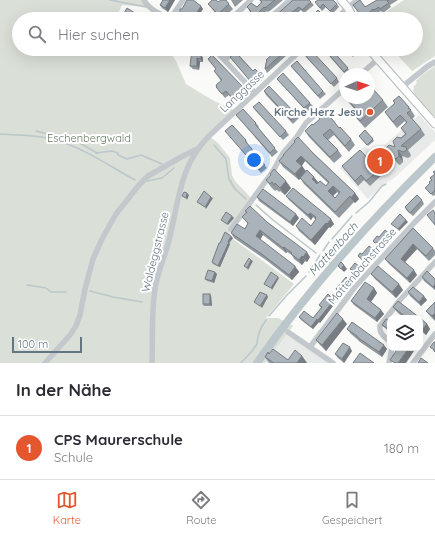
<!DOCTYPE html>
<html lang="de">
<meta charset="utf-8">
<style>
:root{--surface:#fff;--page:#f2f2f3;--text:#2b2b33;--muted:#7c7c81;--line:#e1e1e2;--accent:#e4572e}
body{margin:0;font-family:Quicksand,sans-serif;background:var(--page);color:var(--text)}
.controls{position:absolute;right:12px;bottom:12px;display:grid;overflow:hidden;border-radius:8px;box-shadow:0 4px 16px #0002}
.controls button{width:36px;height:36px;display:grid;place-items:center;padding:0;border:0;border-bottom:1px solid var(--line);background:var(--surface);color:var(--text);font:20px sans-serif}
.compass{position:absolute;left:339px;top:68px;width:36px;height:36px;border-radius:50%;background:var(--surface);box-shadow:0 4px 16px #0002;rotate:87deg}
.scale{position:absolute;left:12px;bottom:10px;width:70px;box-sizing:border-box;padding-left:4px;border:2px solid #657683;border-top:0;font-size:11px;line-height:14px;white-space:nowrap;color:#657683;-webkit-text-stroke:3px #fff;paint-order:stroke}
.you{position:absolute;left:254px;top:160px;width:14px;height:14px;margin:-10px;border:3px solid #fff;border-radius:50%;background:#1a73e8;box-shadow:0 0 0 6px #1a73e833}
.badge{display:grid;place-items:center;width:26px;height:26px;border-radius:50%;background:var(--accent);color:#fff;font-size:13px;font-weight:700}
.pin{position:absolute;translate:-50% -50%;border:2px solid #fff;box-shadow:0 1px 4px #0006}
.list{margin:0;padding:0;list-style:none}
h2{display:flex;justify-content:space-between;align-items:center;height:52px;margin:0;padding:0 16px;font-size:17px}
h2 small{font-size:13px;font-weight:400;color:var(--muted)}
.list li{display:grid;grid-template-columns:26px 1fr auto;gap:12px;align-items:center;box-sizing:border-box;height:64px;padding:0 16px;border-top:1px solid var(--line)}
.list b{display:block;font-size:15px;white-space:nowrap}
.list p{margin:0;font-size:13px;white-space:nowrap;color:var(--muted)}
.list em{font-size:13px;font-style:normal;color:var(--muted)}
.icon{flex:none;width:22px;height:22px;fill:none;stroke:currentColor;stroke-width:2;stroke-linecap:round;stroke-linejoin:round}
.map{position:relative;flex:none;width:435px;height:363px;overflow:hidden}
.search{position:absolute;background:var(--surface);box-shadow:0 4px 16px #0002;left:12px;right:12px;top:12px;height:44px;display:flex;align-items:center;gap:10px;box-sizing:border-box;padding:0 14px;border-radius:22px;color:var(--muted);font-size:15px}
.sheet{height:116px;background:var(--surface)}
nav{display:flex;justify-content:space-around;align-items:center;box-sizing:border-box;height:56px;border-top:1px solid var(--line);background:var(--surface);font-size:11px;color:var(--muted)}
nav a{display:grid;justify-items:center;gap:2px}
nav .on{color:var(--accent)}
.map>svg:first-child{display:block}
.built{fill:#e8e9e9}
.green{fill:#dadfd7}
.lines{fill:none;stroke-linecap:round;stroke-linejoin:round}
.stream{stroke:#bbc7cb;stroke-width:1.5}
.river{stroke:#bbc7cb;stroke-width:8}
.major-casing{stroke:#b5babe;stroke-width:9}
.minor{stroke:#c3c8cc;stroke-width:5.5}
.major{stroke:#fff;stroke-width:7}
.wall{fill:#929a9f;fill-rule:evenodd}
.shaded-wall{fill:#777d82}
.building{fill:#aab3b9;stroke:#777d82;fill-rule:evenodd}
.poi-dot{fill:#e4572e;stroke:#fff;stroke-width:1.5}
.labels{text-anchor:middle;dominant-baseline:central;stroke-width:4;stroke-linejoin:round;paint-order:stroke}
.street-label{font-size:11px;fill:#657683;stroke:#fff}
.poi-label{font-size:11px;font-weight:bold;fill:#657683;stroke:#fff;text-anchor:end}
.park-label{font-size:11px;fill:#687a64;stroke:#fff}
.water-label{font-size:12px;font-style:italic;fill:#60757c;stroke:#fff}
</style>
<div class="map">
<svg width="435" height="363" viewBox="0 0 435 363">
<rect width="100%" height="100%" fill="#fafaf8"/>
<!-- built -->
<g class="built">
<polygon points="419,115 435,132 435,140 393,179 385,183 368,199 340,168 365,146 374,154"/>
<polygon points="288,332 333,363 265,363"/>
</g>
<!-- green -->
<g class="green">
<polygon points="0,0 144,0 148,7 122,5 117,16 124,19 19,19 19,49 168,49 176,61 186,84 214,101 236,111 209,136 218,143 230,158 232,175 235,181 252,199 231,229 229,236 294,284 266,318 278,318 293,326 265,363 0,363"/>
<polygon points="404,0 435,0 435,56 412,71 392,49 416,49 416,19 375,19"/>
<polygon points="435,66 435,117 415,95 413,91 414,86 417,83 416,81 423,74"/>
</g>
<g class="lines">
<!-- stream -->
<g class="stream">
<polyline points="110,0 146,7"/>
<polyline points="36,131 78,142 97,153"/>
<path d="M0,134C19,135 40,135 58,141C84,148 111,167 135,180"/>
<polyline points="214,145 226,159 229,179 235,189 246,199"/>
<polyline points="96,153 112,151 118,153 118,155 127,159 141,155 162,164"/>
<polyline points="147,181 162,178 174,168"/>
<polyline points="398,192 399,192"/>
<polyline points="256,205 273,220 316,253"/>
<polyline points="356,213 369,202 382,186 386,184"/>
<polyline points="332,239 352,216"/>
<polyline points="323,251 329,242"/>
<polyline points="324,259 333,265"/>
<polyline points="309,272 320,255"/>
<polyline points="27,285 46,288 51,292 66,292"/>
<polyline points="90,291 113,297 142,302"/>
<polyline points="269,316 287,295 306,276"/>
<polyline points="270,342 271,343"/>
<path d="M241,363L252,351L257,344C257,334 261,327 266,320"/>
</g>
<!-- river -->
<path class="river" d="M257,363C309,288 370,221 435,157"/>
<!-- major casing -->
<g class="major-casing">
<g id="major">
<polyline points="341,0 348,8 354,19"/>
<polyline points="369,49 435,124"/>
</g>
</g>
<!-- minor -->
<g class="minor">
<path d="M144,0C149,10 162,15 172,19"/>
<polyline points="171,18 183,0"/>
<polyline points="231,19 251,0"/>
<polyline points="269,19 290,0"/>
<polyline points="336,19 351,5 358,0"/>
<polyline points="214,49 255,93"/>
<polyline points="225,60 237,49"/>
<polyline points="361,74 378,59"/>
<polyline points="402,87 428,66 435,62"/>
<polyline points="231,229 273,171 283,153 296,138 306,123 345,88"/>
<polyline points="288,332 333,363"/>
<path d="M390,342C385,337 379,334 380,326L400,300L435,262"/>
<polyline points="310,347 355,287 414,223 435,202"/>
<polyline points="45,363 70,335 76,326 80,315 85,289 93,259 102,239 116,214 139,185 148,176 181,157 197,149"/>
<path d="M152,363C153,339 151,314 155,290C157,272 165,257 169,240C179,202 179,166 209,136L302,49"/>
<polyline points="389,363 392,348"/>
<polyline points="413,363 435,334"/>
</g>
<!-- major -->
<use href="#major" class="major"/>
</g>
<!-- wall -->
<g class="wall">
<polygon points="163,0 175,0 168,12 162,8 160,5"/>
<polygon points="197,0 195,2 203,9 196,19 186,19 181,16 179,13 182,9"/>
<polygon points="231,0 243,0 235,7"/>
<polygon points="259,0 283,0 271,10 268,12 267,11 259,19 257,18 256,19 243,19 250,12 247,7 257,7 261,2"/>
<polygon points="377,0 398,0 390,5 391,7 383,13 381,11 376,14 376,13 369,19 364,19 353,5 365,7"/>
<polygon points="311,2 314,5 304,13 301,10 294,16 296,19 290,19 288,17 286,19 272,19 283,9"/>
<polygon points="315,2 337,4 339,7 332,14 326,7 322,11"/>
<polygon points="208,4 229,4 233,9 222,19 221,19 212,9"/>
<polygon points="124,13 135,13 138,16 136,19 130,19 126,17"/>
<polygon points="324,16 326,19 310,19"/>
<polygon points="223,49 228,49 225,52"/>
<polygon points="245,49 261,49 257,52 255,50 251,53 248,53"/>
<polygon points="323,49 331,49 350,71 347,74 345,74"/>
<polygon points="346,49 358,49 359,51 353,57"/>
<polygon points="198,50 203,58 203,62 200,62 199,70 193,69 190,66"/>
<polygon points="284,52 287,55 267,73 265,69"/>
<polygon points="304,54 337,78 339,82 334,87 307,58"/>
<polygon points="240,56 242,59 253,71 260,74 262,77 261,78 262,80 256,85 255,84 254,85 230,57"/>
<polygon points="208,59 244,88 246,91 243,94 244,96 240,99 239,98 235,102 229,95 225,98 216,87 221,81 214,71 216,69"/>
<polygon points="291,66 323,91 326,94 320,99 294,70"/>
<polygon points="277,79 310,103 313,106 307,112 280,82"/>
<polygon points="369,80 372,84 369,86"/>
<polygon points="264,91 297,115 299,118 293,124 266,95"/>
<polygon points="345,98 356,98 360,103 383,100 388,107 365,128 357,119 352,112 355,110"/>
<polygon points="253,107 286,131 289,135 283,140 256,111"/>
<polygon points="409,107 415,116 412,119 421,129 425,135 408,150 410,153 411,156 408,158 402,156 403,162 400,165 398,164 392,156 390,156 386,150 395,147 401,138 405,134 401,128 406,123 405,121 397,128 389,118 385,112"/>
<polygon points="236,115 256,123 259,127 258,128 278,152 272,157"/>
<polygon points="313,125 339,128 351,139 355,145 349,152 334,135 328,140 338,150 342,156 334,163 309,137 305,131"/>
<polygon points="225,131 246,140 248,144 254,153 267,168 261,173"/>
<polygon points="360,137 373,139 374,141 368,146"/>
<path d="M313,153L355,193L359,199L355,203L354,202L339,218L304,184L300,178L299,180L283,167L279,161ZM305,161L328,183L326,186L317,184L318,182L306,171L302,166ZM337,192L339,194L335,198L333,196Z"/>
<polygon points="373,164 380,170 383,174 370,186 364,180 358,186 342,166"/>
<polygon points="435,171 435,195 433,196 425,188 430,183 431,180 430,178 435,174"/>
<polygon points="270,174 291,188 285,195 280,191 279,192 277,190 275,191 271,187 266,180 271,175"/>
<polygon points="286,196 334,224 330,228 329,227 315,245 299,231 296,226 311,226 316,220 313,217 311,220 289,200"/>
<polygon points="257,197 299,218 293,226 259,201"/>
<polygon points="422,200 424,204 413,216 407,211 405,207"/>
<polygon points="245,211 267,222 310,257 307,262 305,261 302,265 294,259 292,255 287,252 286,253 263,235 260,240 298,270 299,272 292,280 266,260 234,238 231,233 245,229 248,224 242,217 246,212"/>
<polygon points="413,228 433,248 435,251 435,255 429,261 417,249 405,262 417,275 410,283 389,264 385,259"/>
<polygon points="233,238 229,243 230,244 220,267 213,264 212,262 220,243"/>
<polygon points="362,254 378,254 375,257 374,256 370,261 370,263 368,266 358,256"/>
<polygon points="360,267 363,271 358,277 350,269"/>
<polygon points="217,274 214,283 207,281 205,279"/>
<polygon points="371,274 403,290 396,298 375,279"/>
<polygon points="422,277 435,279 435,290 424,281"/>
<polygon points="374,288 377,293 371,302 381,310 384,314 377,322 354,305 351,301"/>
<polygon points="408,292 427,300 421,306 410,296"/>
<polygon points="211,296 212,306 204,306 203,304"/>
<polygon points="334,300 336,302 320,323 319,322 313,329 301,320 299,317 313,318 321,308 319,305"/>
<polygon points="435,302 435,321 430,316 426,311"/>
<polygon points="393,307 420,318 404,318 397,312"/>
<polygon points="420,318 427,324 430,329 426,335 420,330"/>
<polygon points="390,321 390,332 385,328 382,325"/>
<polygon points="347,324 326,351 320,345 316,340"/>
<polygon points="347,329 387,349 382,357 360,342 357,339 351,334"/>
<polygon points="352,351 344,363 338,358 335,354"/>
<polygon points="269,354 288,360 302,356 307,363 269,363 265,357"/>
</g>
<!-- shaded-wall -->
<g class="shaded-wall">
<polygon points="170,0 175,0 168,12 165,8"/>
<polygon points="201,6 203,9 196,19 193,19"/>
<polygon points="135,13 138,16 136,19 133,19 132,18"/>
<polygon points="201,55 203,58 203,62 201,59"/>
<polygon points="197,58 200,62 199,70 197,66"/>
<polygon points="398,150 402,156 403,162 399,156"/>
<polygon points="301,156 305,161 300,167 296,161"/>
<polygon points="302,166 306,172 299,180 295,174"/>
<polygon points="314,177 318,182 316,185 312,179"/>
<polygon points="286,181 291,188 285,195 280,188"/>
<polygon points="333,186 337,192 332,197 328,191"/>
<polygon points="187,193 189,195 187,200 186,198"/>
<polygon points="355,193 359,199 355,203 351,198"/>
<polygon points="211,197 213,198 206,209 205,207"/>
<polygon points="310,213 313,217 311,220 308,215"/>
<polygon points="296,214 299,218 293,226 290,222"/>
<polygon points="232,216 234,218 228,225 227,224"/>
<polygon points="331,219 334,224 330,228 327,224"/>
<polygon points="406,220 408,222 399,231 398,229"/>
<polygon points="326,223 329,227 315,245 311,240"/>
<polygon points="260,230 263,235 259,241 256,236"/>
<polygon points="231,236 233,238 229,243 230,244 220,267 218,266 228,242"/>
<polygon points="392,236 393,238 383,248 381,247"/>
<polygon points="413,244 417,249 404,263 401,259"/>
<polygon points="284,247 287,252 286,253 283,248"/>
<polygon points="376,251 378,254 375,257 373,254"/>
<polygon points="307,252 310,257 307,262 303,257"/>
<polygon points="372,253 374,256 370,261 370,263 368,266 366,263 367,259"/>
<polygon points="302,256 305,261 302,265 299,260"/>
<polygon points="251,260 253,261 248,270 247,268"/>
<polygon points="344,265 347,269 344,272 341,269"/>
<polygon points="295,266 299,272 292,280 289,275"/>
<polygon points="360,267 363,271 358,277 355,273"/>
<polygon points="414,270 417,275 410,283 407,278"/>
<polygon points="215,272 217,274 214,283 212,281"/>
<polygon points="278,277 279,278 272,290 271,288"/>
<polygon points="350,281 351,283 342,295 341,293"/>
<polygon points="399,284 403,290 396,298 392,292"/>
<polygon points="435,284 435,290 433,287"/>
<polygon points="374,288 377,293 370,303 367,299"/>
<polygon points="210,294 211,296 212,306 210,304"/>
<polygon points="267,295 268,297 262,308 260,306"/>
<polygon points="424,296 427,300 421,306 419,302"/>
<polygon points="334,300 336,302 320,323 318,320"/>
<polygon points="381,310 384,314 377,322 375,318"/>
<polygon points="435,313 435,320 432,316"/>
<polygon points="317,319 319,322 313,329 311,327"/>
<polygon points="343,319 347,324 326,351 322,345"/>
<polygon points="427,324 430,329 426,335 422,330"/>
<polygon points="384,345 387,349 382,357 379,352"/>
<polygon points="350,347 352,351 344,363 342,359"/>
<polygon points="409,348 416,348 406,363 398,363"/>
<polygon points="302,356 307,363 297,363"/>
</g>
<!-- building -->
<g class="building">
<polygon points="163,0 170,0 165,8 160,5"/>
<polygon points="187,0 193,0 201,6 193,19 188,19 179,13 180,11 180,9 182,9"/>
<polygon points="212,0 216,0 218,2 221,0 226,0 229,4 218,14 208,4"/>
<polygon points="260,0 275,0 265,8 264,7 256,15 254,13 249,18 250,19 243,19 251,11 247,7 251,3 257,7 262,2"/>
<polygon points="293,0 309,0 311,2 302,10 299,7 291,13 294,17 292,19 291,19 286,14 281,19 272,19"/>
<polygon points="318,0 333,0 337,4 330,11 323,4 320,8 315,2"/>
<polygon points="360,0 365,7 377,0 389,0 387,1 389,3 380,9 379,7 374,10 373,9 363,18 353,5"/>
<polygon points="127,8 135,13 132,18 124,13"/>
<polygon points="318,10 324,16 321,19 310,19"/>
<polygon points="278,49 282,49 284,52 265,69 266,63 267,61 266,60"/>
<polygon points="310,49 337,78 331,84 304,54"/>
<polygon points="324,49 331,49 348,68 344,72"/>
<polygon points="346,49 354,49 350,53"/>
<polygon points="192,50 198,50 198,54 201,55 201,59 197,58 197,66 190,66"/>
<polygon points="237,52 240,56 239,56 253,71 255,69 260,74 258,75 259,76 254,81 253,80 251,82 230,57"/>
<polygon points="212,55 244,88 240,91 241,92 237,95 237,94 232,98 226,91 222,94 216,87 217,87 216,85 222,80 214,71 216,69 208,59"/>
<polygon points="297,61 323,91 318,96 291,66"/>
<polygon points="283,73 310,103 304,108 277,79"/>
<polygon points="269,86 297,115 291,120 264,91"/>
<polygon points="345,87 345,97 340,91"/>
<polygon points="374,90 383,100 360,121 352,112 356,109 346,98 356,98 360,103 365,98 369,98 369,95"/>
<polygon points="399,96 409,107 408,108 411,110 407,113 421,129 401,146 406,147 407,150 403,152 398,150 399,156 396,159 394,158 393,156 391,155 388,150 386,150 386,148 389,145 395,147 393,141 397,137 401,138 406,134 401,128 407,122 400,115 393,122 385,112 395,103 393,101"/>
<polygon points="259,102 286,131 280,137 253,107"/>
<polygon points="243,109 256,123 255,124 275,148 270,153 236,115"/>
<polygon points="325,110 339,128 340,127 351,139 345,146 330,129 323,135 338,150 330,157 305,131 312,124 313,125 320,119 318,116"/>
<polygon points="232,125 246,140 245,141 252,149 252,150 265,165 259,170 225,131"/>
<polygon points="365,130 373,139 367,145 359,136"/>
<path d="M298,137L313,153L355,193L351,198L350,196L335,212L300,178L307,170L314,177L312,179L317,184L320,181L326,186L329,182L301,156L296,161L302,166L295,174L279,161L284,155H283L295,142L294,141ZM333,186L340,192L335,198L328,191Z"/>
<polygon points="360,150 373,164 374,163 380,170 366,181 361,175 355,181 342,166"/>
<polygon points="274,169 286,181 280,188 275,183 274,185 272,182 270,184 266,180 271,175 270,174"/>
<polygon points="435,171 435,190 431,194 425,188 430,183 429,182 432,180 430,178 435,174 433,172"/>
<polygon points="293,188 331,219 327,224 326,223 311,240 296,226 302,218 311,226 316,219 315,218 316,217 310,213 308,215 286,196"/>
<polygon points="263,189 296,214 290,222 257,197"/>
<polygon points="204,191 211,197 205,207 197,202"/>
<polygon points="184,192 187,193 186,198 182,196"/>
<polygon points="417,195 422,200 410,213 405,207"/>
<polygon points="250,206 267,222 307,252 303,257 302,256 299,260 291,254 292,253 284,247 283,248 260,230 256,236 295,266 295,267 289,275 263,255 231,233 237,224 245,229 248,223 242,217 247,212 245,211"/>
<polygon points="433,210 435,213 435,225 427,215"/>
<polygon points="226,212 232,216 227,224 221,220"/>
<polygon points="400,214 406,220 398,229 391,224"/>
<polygon points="413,228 433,248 426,256 413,244 401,259 414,270 407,278 385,259"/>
<polygon points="385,230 392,236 381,247 377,242 375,243 373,241 377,236 379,237"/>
<polygon points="225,232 231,236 228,242 229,242 218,266 212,262 219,243 220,243"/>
<polygon points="369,246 376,251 373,254 372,253 370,256 367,259 368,260 366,263 358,256 360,253 362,254"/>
<polygon points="249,258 251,260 247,268 244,266"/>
<polygon points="341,262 344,265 341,269 338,266"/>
<polygon points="355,263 360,267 355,273 350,269"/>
<polygon points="378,266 399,284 392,292 371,274"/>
<polygon points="208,270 215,272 212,281 205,279"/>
<polygon points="427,271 435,279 435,284 433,287 422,277"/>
<polygon points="271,272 278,277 271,288 264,284"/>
<polygon points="346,277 350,281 341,293 336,289"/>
<polygon points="365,282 374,288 367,299 381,310 375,318 351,301"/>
<polygon points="413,287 424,296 419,302 408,292"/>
<polygon points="260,292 267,295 260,306 254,302"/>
<rect x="203" y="294" width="7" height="10"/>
<polygon points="328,294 334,300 318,320 317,319 311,327 299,317 304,311 313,318 322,307 319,305"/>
<polygon points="398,301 420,318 407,318 393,307"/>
<polygon points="435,302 435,313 432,316 426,311"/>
<polygon points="337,313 343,319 322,345 316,340"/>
<polygon points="420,318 427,324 422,330 420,328"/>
<polygon points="386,319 390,321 390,330 382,325"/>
<polygon points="352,322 384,345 379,352 357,337 357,336 347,329"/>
<polygon points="434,342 435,342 435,352 434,351 434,350 430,347"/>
<polygon points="343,343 350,347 342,359 335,354"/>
<polygon points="398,348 409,348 398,363 395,363 390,360"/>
<polygon points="273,349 288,360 295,350 302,356 297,363 274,363 265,357 268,352 269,354"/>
<polygon points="360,353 374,363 353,363"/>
<polygon points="421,358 428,363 418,363"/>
</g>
<!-- markers -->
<circle class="poi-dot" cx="370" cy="112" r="4"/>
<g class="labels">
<!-- street labels -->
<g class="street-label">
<text transform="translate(242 91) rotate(-43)">Langgasse</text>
<text transform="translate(155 252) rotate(-76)">Waldeggstrasse</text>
<text transform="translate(362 266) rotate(-49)">Mattenbachstrasse</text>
</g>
<!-- poi labels -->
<g class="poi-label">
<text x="362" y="112">Kirche Herz Jesu</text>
</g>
<!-- park labels -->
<g class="park-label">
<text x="89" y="138">Eschenbergwald</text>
</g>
<!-- water labels -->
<g class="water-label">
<text transform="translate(333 249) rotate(-48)">Mattenbach</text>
</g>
</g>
</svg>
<div class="controls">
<button><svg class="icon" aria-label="layers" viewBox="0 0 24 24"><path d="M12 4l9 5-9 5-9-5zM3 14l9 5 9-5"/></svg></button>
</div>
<svg class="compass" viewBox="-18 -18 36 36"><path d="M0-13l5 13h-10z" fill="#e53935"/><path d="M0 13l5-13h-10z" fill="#7c7c81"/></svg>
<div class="scale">100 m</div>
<div class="you"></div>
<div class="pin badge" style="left:380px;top:161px">1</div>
<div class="search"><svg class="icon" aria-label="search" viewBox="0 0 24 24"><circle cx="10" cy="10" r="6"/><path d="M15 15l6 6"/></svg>Hier suchen</div>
</div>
<section class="sheet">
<h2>In der Nähe<small></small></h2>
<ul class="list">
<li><span class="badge">1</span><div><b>CPS Maurerschule</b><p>Schule</p></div><em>180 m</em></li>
</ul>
</section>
<nav>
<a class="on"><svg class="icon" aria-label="map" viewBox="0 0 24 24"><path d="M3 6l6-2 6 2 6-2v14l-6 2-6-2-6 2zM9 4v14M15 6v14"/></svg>Karte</a>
<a><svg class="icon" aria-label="directions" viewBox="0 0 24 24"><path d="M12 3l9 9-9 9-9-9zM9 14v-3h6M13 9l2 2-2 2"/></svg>Route</a>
<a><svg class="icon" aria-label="saved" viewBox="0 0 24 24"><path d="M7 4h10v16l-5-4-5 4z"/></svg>Gespeichert</a>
</nav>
